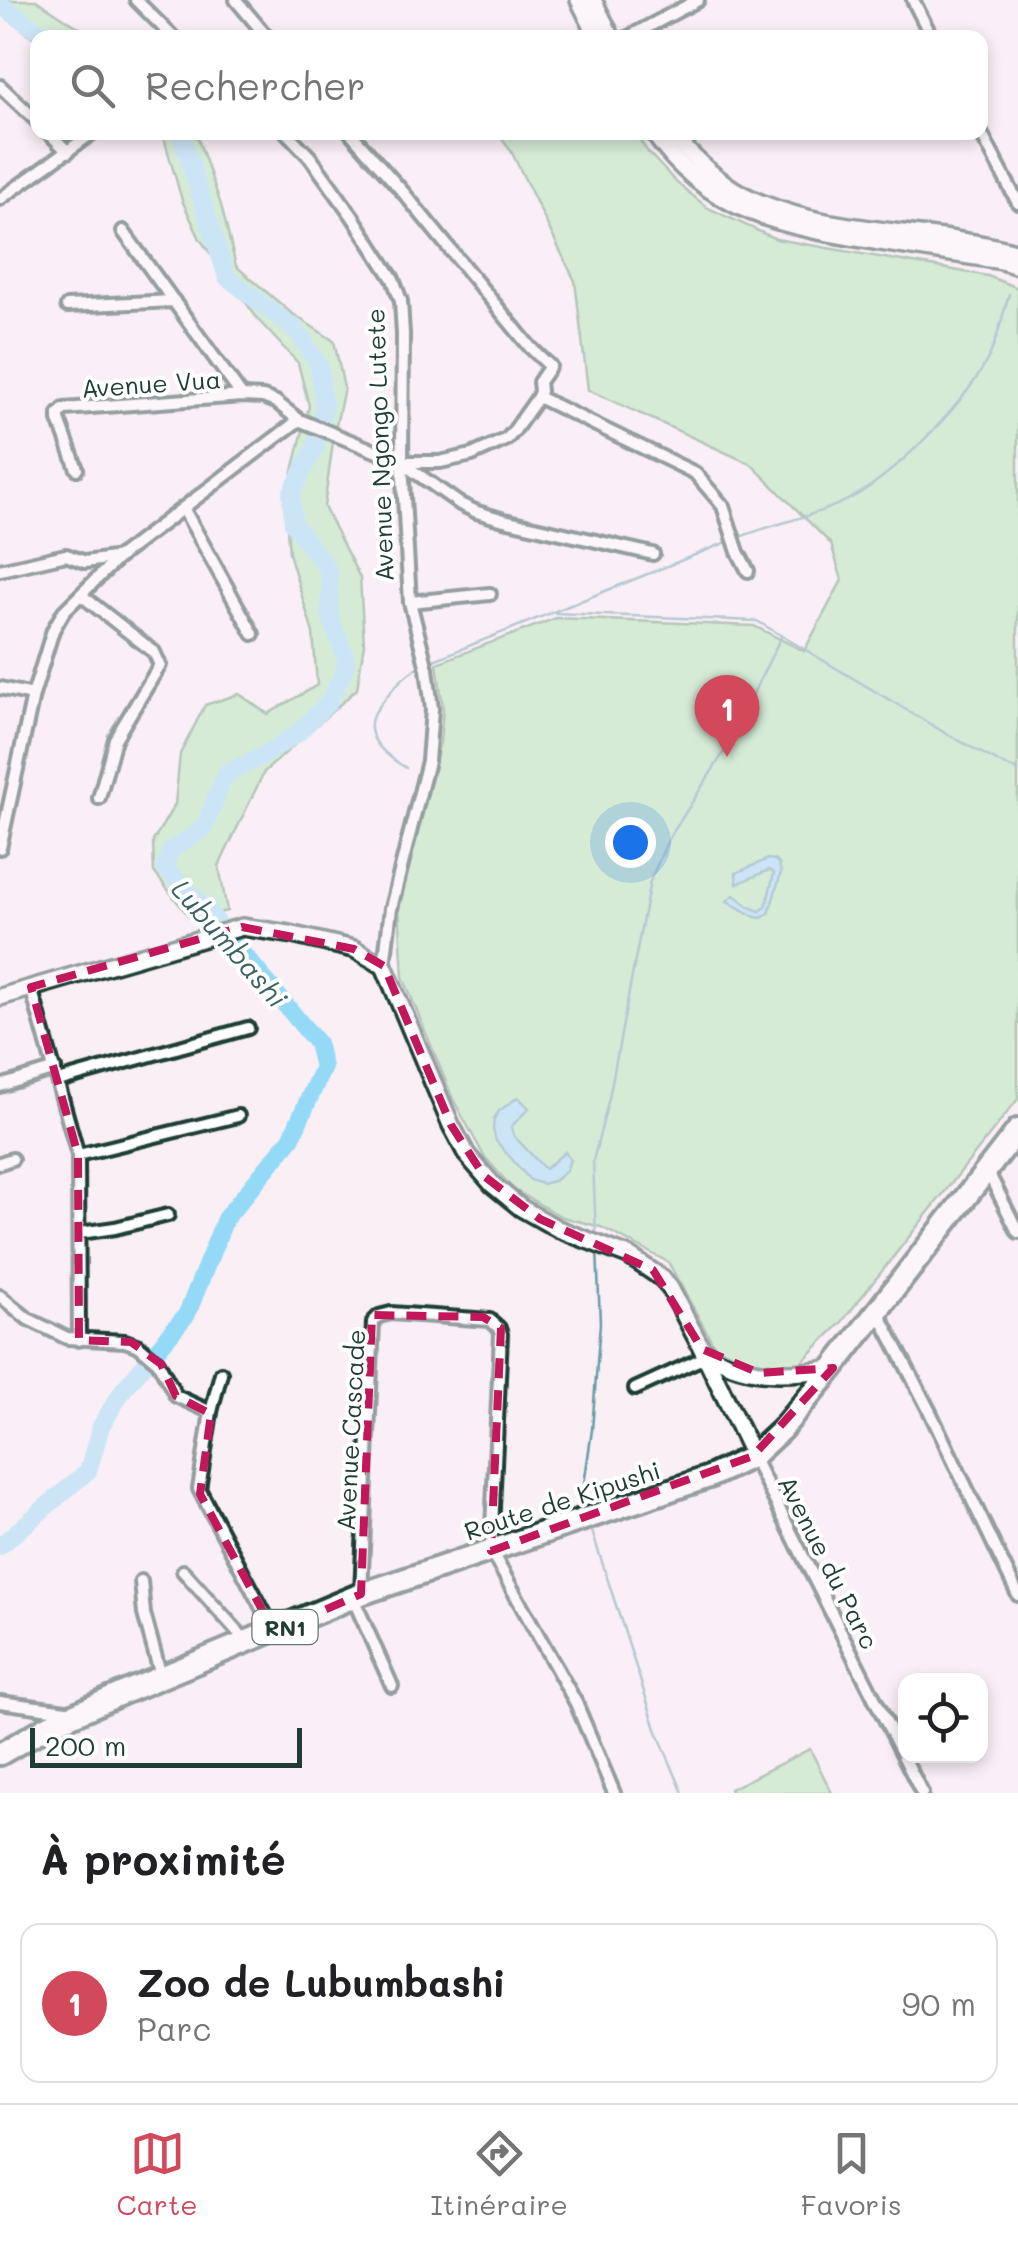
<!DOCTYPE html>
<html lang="fr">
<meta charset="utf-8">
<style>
:root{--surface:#fff;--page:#f6f6f6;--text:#202124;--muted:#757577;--line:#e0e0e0;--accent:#d1495b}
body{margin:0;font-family:Mali,sans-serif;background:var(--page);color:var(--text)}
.controls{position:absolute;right:30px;bottom:30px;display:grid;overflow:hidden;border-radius:20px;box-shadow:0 5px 15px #0003}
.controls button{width:90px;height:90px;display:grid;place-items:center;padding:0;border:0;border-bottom:2px solid var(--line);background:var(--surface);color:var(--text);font:50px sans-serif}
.scale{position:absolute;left:30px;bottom:25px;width:272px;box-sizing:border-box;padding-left:10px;border:5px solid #1f3d34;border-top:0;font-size:28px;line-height:35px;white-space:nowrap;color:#1f3d34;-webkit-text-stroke:8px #fff;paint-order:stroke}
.you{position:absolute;left:630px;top:842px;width:35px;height:35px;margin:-25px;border:8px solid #fff;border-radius:50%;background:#1a73e8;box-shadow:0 0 0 15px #1a73e833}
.badge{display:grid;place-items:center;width:65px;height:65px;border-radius:50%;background:var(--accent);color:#fff;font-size:32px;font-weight:700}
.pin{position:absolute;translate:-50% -82px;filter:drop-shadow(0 2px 5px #0008)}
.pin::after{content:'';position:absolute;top:52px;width:35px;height:30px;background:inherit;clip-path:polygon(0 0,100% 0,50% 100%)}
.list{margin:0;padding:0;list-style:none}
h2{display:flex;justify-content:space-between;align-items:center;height:130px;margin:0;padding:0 40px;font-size:42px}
h2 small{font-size:32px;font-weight:400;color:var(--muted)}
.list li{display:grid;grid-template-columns:65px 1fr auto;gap:30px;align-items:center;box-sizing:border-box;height:160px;margin:0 20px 20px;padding:0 20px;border:2px solid var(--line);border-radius:20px}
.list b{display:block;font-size:38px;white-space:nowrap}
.list p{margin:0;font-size:32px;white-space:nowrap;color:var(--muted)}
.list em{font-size:32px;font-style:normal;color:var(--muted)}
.icon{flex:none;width:55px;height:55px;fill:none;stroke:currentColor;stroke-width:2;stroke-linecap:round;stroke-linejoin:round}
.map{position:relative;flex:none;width:1018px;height:1793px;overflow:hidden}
.search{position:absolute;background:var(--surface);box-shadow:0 5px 15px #0003;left:30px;right:30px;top:30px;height:110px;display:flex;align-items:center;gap:25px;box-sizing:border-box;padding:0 35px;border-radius:20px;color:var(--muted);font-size:38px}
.sheet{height:310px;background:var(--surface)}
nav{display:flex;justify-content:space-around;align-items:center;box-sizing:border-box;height:140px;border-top:2px solid var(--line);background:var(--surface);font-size:28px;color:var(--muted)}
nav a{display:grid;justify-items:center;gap:5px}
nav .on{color:var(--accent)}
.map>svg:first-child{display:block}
.green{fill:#a8e7af;stroke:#649272;stroke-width:2.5}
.water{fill:#94daf6;stroke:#659ba8;stroke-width:2.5}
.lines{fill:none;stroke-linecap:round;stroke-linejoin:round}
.stream{stroke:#659ba8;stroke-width:2.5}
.river{stroke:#94daf6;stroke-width:18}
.street-casing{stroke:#1f3d34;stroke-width:18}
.secondary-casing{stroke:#1f3d34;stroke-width:22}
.highway-casing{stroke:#1f3d34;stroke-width:28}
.street{stroke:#fff;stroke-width:10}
.secondary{stroke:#fff;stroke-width:15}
.highway{stroke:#fff;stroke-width:20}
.marked{fill:none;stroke:#c2185b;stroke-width:8;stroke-dasharray:20 12;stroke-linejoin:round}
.labels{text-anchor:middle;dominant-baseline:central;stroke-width:8;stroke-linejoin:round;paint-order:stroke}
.shield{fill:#fff;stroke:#627771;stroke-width:2.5}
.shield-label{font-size:22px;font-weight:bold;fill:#1f3d34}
.street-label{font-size:25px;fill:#1f3d34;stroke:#fff}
.water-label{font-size:28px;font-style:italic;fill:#3c6464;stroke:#fff}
</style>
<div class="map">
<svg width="1018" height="1793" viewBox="0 0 1018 1793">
<rect width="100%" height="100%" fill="#faeff5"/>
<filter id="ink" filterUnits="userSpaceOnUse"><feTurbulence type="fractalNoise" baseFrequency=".01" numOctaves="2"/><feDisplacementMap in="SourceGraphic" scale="20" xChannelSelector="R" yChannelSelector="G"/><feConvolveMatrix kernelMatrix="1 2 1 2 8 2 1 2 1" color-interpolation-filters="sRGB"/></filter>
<g filter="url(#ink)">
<!-- green -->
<g class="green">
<polygon points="0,0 36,0 89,34 100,37 38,38 37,40 0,13"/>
<polygon points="157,133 196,133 221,205 236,266 290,312 334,341 344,388 334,435 324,507 360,578 364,644 357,689 264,772 219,866 227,911 191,919 154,872 153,841 175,804 180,754 205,705 239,694 268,714 317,685 313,633 289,553 285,503 309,406 298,363 260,322 200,239 182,200 164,138"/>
<polygon points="497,133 635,133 647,151 677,183 708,208 776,239 988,276 1018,288 1018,1099 841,1323 791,1373 721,1358 668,1262 601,1227 562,1217 513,1189 484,1156 453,1099 403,977 399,907 440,742 443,709 437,663 556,618 754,626 804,651 842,580 831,544 751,464 588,390 575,281 511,151"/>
<polygon points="810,1749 832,1793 732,1793 730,1789"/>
</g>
<!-- water -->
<g class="water">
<polygon points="768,859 775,860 779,864 781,873 769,913 762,918 755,917 727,901 734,895 751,908 760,911 766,907 774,873 769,870 737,884 736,873"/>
<polygon points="518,1097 529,1108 511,1127 514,1136 545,1169 565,1152 570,1160 566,1171 554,1181 542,1184 530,1180 496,1141 493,1129 494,1119 499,1111"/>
</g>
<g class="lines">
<!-- stream -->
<g class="stream">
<path d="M740,537C777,522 820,516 855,496C898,471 971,398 991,352C999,334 1003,313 1009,294"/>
<polyline points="554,613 757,621 945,733 1004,765 1018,770"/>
<polyline points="429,662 732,540"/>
<path d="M406,768C390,758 365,741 372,718C375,711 381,704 386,697C395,685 408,673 421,665"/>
<polyline points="596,1235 593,1161 609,1098 650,881 668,840 724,752 782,635"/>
<polyline points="583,1509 581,1505 592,1430 600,1323 597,1248"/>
<polyline points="590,1525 656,1729 683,1793"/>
</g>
<!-- river -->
<g class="river">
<polyline points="0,4 49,38"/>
<polyline points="0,1546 88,1471 101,1426 123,1390 187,1314 225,1219 291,1139 323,1067 317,1043 207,910 165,868 170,851 204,828 226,773 263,756 298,733 329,702 344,672 346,659 330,616 329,571 293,523 291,494 316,446 324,408 319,365 297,331 227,277 180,132"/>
</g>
<!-- street casing -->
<g class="street-casing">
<g id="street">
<polyline points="136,0 174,38"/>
<polyline points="236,0 268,38"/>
<polyline points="913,0 932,38"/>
<polyline points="627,38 698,0"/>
<polyline points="0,86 38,122"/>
<polyline points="980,131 1018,203"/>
<polyline points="48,132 68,152"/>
<polyline points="286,132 310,157 353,217 393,279 401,301 403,334 402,462 410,602 427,669 432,709 428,761 391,908 384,966"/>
<polyline points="0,199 94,132"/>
<polyline points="123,231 242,396"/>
<polyline points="67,306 174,301"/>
<polyline points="538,397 695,473 723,506 738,552 748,571"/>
<polyline points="402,463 460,504 477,512 504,520 653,554"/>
<polyline points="77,469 59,420 59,414 64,409 242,396 263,397 276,402 299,420 402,462 440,462 472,455 507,439 514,431 538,397 540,391 539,382 550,366 530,347 403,192 350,132"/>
<polyline points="183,508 253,634"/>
<polyline points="0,570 66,555 85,562 120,557"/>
<polyline points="81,595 154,652 160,665 115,739 99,798"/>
<polyline points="410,602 490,594"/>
<polyline points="0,688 33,695"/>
<polyline points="0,848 33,695 53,630 64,611 120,556 299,420"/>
<polyline points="31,987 78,1155 79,1340"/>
<polyline points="58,1081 248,1028"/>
<polyline points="0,1086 55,1069"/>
<polyline points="78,1155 238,1116"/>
<polyline points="0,1163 12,1159"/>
<polyline points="987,1170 1018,1232"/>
<polyline points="80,1233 115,1228 168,1215"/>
<polyline points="0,1296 28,1319 67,1338 125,1341 139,1346 158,1362 176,1396 211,1412"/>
<polyline points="877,1310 929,1410 1018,1595"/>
<polyline points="221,1373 211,1412 199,1489 274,1631"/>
<polyline points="635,1389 705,1357"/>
<polyline points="753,1457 922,1793"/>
<polyline points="183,1571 247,1642"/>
<polyline points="141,1581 144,1614 161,1676"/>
<polyline points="361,1593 373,1322 379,1316 391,1313 490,1320 499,1328 501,1334 491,1551 576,1703 614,1793"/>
<polyline points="353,1598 392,1686"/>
<polyline points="0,1702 73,1712"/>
</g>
</g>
<!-- secondary casing -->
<g class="secondary-casing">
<g id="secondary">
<polyline points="579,0 598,38"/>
<polyline points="593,0 612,38"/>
<path d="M653,132C709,215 789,227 880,242C921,248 961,255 1002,261L1018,266"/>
<path d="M670,132C689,154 709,174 733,189C794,226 873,228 942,238C968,242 994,245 1018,253"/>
<polyline points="0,997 242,927 289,934 354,949 384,966 451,1125 467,1155 493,1185 521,1208 558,1229 629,1256 662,1278 670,1288 702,1349 753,1456"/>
<path d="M702,1349C742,1378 786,1376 833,1368"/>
</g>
</g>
<!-- highway casing -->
<g class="highway-casing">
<polyline id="highway" points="0,1754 50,1725 123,1693 361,1594 709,1477 753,1456 781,1430 833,1368 1018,1130"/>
</g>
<!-- street -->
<use href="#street" class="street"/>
<!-- secondary -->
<use href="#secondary" class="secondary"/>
<!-- highway -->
<use href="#highway" class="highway"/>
</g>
</g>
<!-- marked area -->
<path d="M0 0H1018V1793H0ZM242,927L354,949L384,966L451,1125L484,1176L540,1219L653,1270L702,1349L759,1373L833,1368L753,1456L491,1551L501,1328L483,1317L372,1315L361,1594L274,1632L200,1494L211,1414L176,1396L161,1364L131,1342L79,1340L78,1155L31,987Z" fill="#faeff5" fill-opacity=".55" fill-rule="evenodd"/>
<path class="marked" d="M242,927L354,949L384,966L451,1125L484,1176L540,1219L653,1270L702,1349L759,1373L833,1368L753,1456L491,1551L501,1328L483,1317L372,1315L361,1594L274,1632L200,1494L211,1414L176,1396L161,1364L131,1342L79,1340L78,1155L31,987Z"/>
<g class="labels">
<!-- shield labels -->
<rect class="shield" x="252.5" y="1610" width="65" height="34" rx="8"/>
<g class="shield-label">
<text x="285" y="1627">RN1</text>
</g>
<!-- street labels -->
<g class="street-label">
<text transform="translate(151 383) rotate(-4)">Avenue Vua</text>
<text transform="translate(379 445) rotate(-92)">Avenue Ngongo Lutete</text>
<text transform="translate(350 1430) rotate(-87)">Avenue Cascade</text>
<text transform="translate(562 1500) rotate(-18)">Route de Kipushi</text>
<text transform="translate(829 1562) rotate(63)">Avenue du Parc</text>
</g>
<!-- water labels -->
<g class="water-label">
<text transform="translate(230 943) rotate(49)">Lubumbashi</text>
</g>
</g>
</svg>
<div class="controls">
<button><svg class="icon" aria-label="locate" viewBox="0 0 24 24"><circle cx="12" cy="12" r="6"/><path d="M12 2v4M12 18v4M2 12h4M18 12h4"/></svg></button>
</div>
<div class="scale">200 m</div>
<div class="you"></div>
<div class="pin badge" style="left:727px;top:757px">1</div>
<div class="search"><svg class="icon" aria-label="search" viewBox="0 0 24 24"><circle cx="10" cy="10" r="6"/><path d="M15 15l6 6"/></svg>Rechercher</div>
</div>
<section class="sheet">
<h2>À proximité<small></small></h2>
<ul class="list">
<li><span class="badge">1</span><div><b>Zoo de Lubumbashi</b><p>Parc</p></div><em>90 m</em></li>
</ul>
</section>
<nav>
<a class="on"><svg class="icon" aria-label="map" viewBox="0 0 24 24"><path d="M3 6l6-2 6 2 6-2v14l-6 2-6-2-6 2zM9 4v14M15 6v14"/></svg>Carte</a>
<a><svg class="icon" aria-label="directions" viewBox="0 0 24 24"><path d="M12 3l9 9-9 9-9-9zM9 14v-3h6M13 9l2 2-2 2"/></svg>Itinéraire</a>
<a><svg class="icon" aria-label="saved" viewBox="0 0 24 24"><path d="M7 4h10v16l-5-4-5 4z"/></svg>Favoris</a>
</nav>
